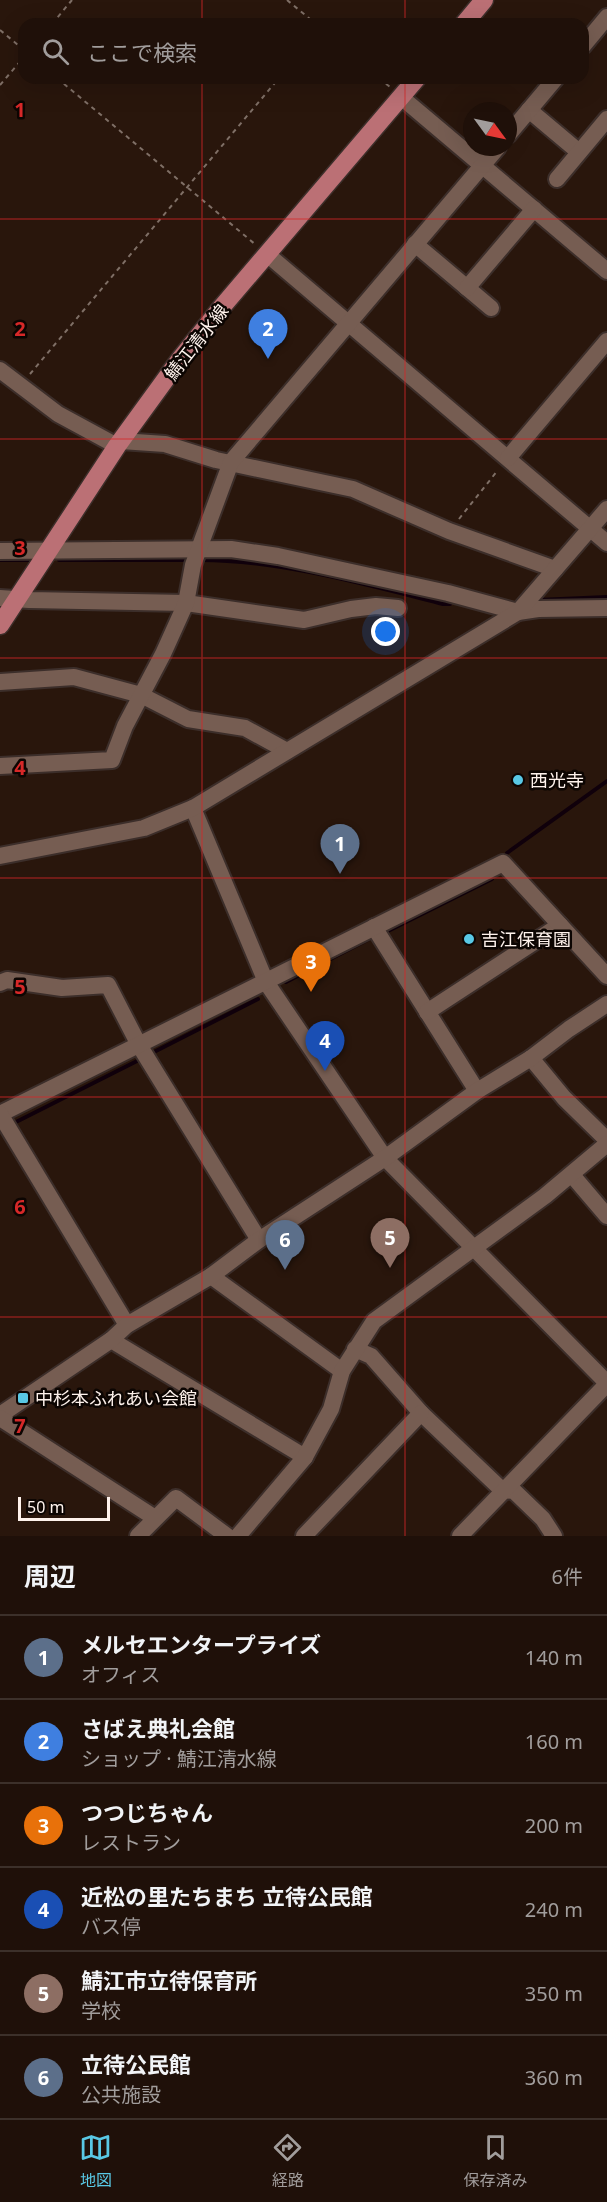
<!DOCTYPE html>
<html lang="ja">
<meta charset="utf-8">
<style>
:root{--surface:#1f1009;--page:#2c1e17;--text:#f1f3f6;--muted:#a19d9c;--line:#3c302a;--accent:#59c8e5}
body{margin:0;font-family:"Noto Sans","Noto Sans JP",sans-serif;background:var(--page);color:var(--text)}
.compass{position:absolute;left:463px;top:102px;width:54px;height:54px;border-radius:50%;background:var(--surface);box-shadow:0 6px 24px #0002;rotate:123deg}
.scale{position:absolute;left:18px;bottom:15px;width:92px;box-sizing:border-box;padding-left:6px;border:3px solid #fef2ec;border-top:0;font-size:16px;line-height:21px;white-space:nowrap;color:#fef2ec;-webkit-text-stroke:4px #0c0502;paint-order:stroke}
.you{position:absolute;left:386px;top:632px;width:21px;height:21px;margin:-15px;border:4px solid #fff;border-radius:50%;background:#1a73e8;box-shadow:0 0 0 9px #1a73e833}
.badge{display:grid;place-items:center;width:39px;height:39px;border-radius:50%;background:var(--accent);color:#fff;font-size:20px;font-weight:700}
.pin{position:absolute;translate:-50% -50px;filter:drop-shadow(0 2px 3px #0008)}
.pin::after{content:'';position:absolute;top:32px;width:21px;height:18px;background:inherit;clip-path:polygon(0 0,100% 0,50% 100%)}
.list{margin:0;padding:0;list-style:none}
h2{display:flex;justify-content:space-between;align-items:center;height:78px;margin:0;padding:0 24px;font-size:26px}
h2 small{font-size:20px;font-weight:400;color:var(--muted)}
.list li{display:grid;grid-template-columns:39px 1fr auto;gap:18px;align-items:center;box-sizing:border-box;height:84px;padding:0 24px;border-top:2px solid var(--line)}
.list b{display:block;font-size:22px;white-space:nowrap}
.list p{margin:0;font-size:20px;white-space:nowrap;color:var(--muted)}
.list em{font-size:20px;font-style:normal;color:var(--muted)}
.icon{flex:none;width:33px;height:33px;fill:none;stroke:currentColor;stroke-width:2;stroke-linecap:round;stroke-linejoin:round}
.map{position:relative;flex:none;width:607px;height:1536px;overflow:hidden}
.search{position:absolute;background:var(--surface);box-shadow:0 6px 24px #0002;left:18px;right:18px;top:18px;height:66px;display:flex;align-items:center;gap:15px;box-sizing:border-box;padding:0 21px;border-radius:18px;color:var(--muted);font-size:22px}
.sheet{height:582px;background:var(--surface)}
nav{display:flex;justify-content:space-around;align-items:center;box-sizing:border-box;height:84px;border-top:2px solid var(--line);background:var(--surface);font-size:16px;color:var(--muted)}
nav a{display:grid;justify-items:center;gap:3px}
nav .on{color:var(--accent)}
.map>svg:first-child{display:block}
.lines{fill:none;stroke-linecap:round;stroke-linejoin:round}
.stream{stroke:#10000b;stroke-width:4}
.minor-casing{stroke:#3c2e2a;stroke-width:20}
.major-casing{stroke:#3c2e2a;stroke-width:21}
.path{stroke:#7f6f66;stroke-width:2;stroke-dasharray:4.5 4.5;stroke-linecap:butt}
.minor{stroke:#765d52;stroke-width:16}
.major{stroke:#bb7075;stroke-width:18}
.grid{fill:none;stroke:#d62828;stroke-width:1.5;stroke-opacity:0.55}
.poi-dot{fill:#59c8e5;stroke:#0c0502;stroke-width:2}
.labels{text-anchor:middle;dominant-baseline:central;stroke-width:5;stroke-linejoin:round;paint-order:stroke}
.street-label{font-size:18px;fill:#fef2ec;stroke:#0c0502}
.poi-label{font-size:18px;fill:#fef2ec;stroke:#0c0502;text-anchor:start}
.grid-label{font-size:20px;text-anchor:middle;font-weight:bold;fill:#d62828;stroke:#0c0502;stroke-width:5;stroke-linejoin:round;paint-order:stroke}
</style>
<div class="map">
<svg width="607" height="1536" viewBox="0 0 607 1536">
<rect width="100%" height="100%" fill="#29160c"/>
<g class="lines">
<!-- stream -->
<g class="stream">
<polyline points="0,560 30,560"/>
<polyline points="59,560 191,560"/>
<path d="M201,560C279,560 368,585 443,604H450"/>
<polyline points="538,600 607,597"/>
<polyline points="507,853 607,781"/>
<polyline points="388,931 492,879"/>
<polyline points="286,982 369,939"/>
<polyline points="152,1053 258,999"/>
<polyline points="16,1122 137,1061"/>
</g>
<!-- minor casing -->
<g class="minor-casing">
<g id="minor">
<polyline points="583,46 607,17"/>
<polyline points="401,97 607,271"/>
<polyline points="529,110 579,152"/>
<polyline points="508,135 556,78"/>
<polyline points="557,179 607,119"/>
<polyline points="415,244 491,308"/>
<polyline points="268,255 607,543"/>
<polyline points="467,288 534,209"/>
<polyline points="0,370 58,414 117,446"/>
<polyline points="121,441 165,444 216,460 353,489 449,531 555,569"/>
<polyline points="508,458 607,341"/>
<polyline points="0,551 231,549 278,556 448,593 518,612 538,609 607,608"/>
<polyline points="0,598 29,600 186,603 304,620 351,609 376,606 398,608"/>
<polyline points="0,682 74,677 141,695 188,719 245,728 287,751"/>
<polyline points="0,766 112,760 125,726 163,654 186,603 193,565 231,462 498,147"/>
<polyline points="193,808 266,982 385,1158 607,1383"/>
<polyline points="0,856 144,828 193,808 518,612 607,509"/>
<polyline points="374,927 477,1091"/>
<polyline points="0,983 7,980 62,988 108,985 139,1045 259,1240"/>
<polyline points="427,1012 560,925"/>
<polyline points="531,1058 564,1098 607,1140"/>
<polyline points="0,1114 503,863 607,976"/>
<polyline points="0,1114 127,1325"/>
<polyline points="572,1175 607,1216"/>
<polyline points="211,1276 342,1371"/>
<polyline points="111,1340 305,1457"/>
<polyline points="355,1349 371,1356 421,1413 502,1490 514,1491 543,1519 554,1536"/>
<polyline points="0,1415 111,1340 127,1325 211,1276 259,1240 385,1158 477,1091 531,1058 569,1029 607,1004"/>
<polyline points="0,1418 155,1518"/>
<polyline points="138,1536 176,1498 227,1536"/>
<polyline points="238,1536 305,1457 331,1409 342,1371 374,1321 545,1196 607,1144"/>
<polyline points="304,1536 421,1413"/>
<polyline points="460,1536 607,1384"/>
</g>
</g>
<!-- major casing -->
<g class="major-casing">
<g id="major">
<polyline points="464,24 484,0"/>
<polyline points="0,625 117,446 181,358 221,308 417,78"/>
</g>
</g>
<!-- path -->
<g class="path">
<polyline points="287,0 316,24"/>
<polyline points="52,24 72,0"/>
<polyline points="0,30 24,50"/>
<polyline points="57,78 256,245"/>
<polyline points="379,78 390,87"/>
<polyline points="0,85 24,57"/>
<polyline points="30,374 279,78"/>
<polyline points="459,519 498,470"/>
</g>
<!-- minor -->
<use href="#minor" class="minor"/>
<!-- major -->
<use href="#major" class="major"/>
</g>
<!-- grid -->
<path class="grid" d="M202,0V24M405,0V24M202,78V1536M405,78V1536M0,219H607M0,439H607M0,658H607M0,878H607M0,1097H607M0,1317H607"/>
<!-- markers -->
<g class="poi-dot">
<circle cx="518" cy="780" r="6"/>
<circle cx="469" cy="939" r="6"/>
<rect x="17" y="1392" width="12" height="12" rx="3"/>
</g>
<g class="labels">
<!-- street labels -->
<g class="street-label">
<text transform="translate(196 342) rotate(-52)">鯖江清水線</text>
</g>
<!-- poi labels -->
<g class="poi-label">
<text x="530" y="780">西光寺</text>
<text x="481" y="939">吉江保育園</text>
<text x="35" y="1398">中杉本ふれあい会館</text>
</g>
</g>
<g class="grid-label">
<text x="20" y="117">1</text>
<text x="20" y="336">2</text>
<text x="20" y="555">3</text>
<text x="20" y="775">4</text>
<text x="20" y="994">5</text>
<text x="20" y="1214">6</text>
<text x="20" y="1433">7</text>
</g>
</svg>
<svg class="compass" viewBox="-18 -18 36 36"><path d="M0-13l5 13h-10z" fill="#e53935"/><path d="M0 13l5-13h-10z" fill="#a19d9c"/></svg>
<div class="scale">50 m</div>
<div class="you"></div>
<div class="pin badge" style="left:340px;top:874px;background:#5c6f8a">1</div>
<div class="pin badge" style="left:268px;top:359px;background:#3f7fe0">2</div>
<div class="pin badge" style="left:311px;top:992px;background:#e8710a">3</div>
<div class="pin badge" style="left:325px;top:1071px;background:#1a4fb4">4</div>
<div class="pin badge" style="left:390px;top:1268px;background:#8d6e63">5</div>
<div class="pin badge" style="left:285px;top:1270px;background:#5c6f8a">6</div>
<div class="search"><svg class="icon" aria-label="search" viewBox="0 0 24 24"><circle cx="10" cy="10" r="6"/><path d="M15 15l6 6"/></svg>ここで検索</div>
</div>
<section class="sheet">
<h2>周辺<small>6件</small></h2>
<ul class="list">
<li><span class="badge" style="background:#5c6f8a">1</span><div><b>メルセエンタープライズ</b><p>オフィス</p></div><em>140 m</em></li>
<li><span class="badge" style="background:#3f7fe0">2</span><div><b>さばえ典礼会館</b><p>ショップ · 鯖江清水線</p></div><em>160 m</em></li>
<li><span class="badge" style="background:#e8710a">3</span><div><b>つつじちゃん</b><p>レストラン</p></div><em>200 m</em></li>
<li><span class="badge" style="background:#1a4fb4">4</span><div><b>近松の里たちまち 立待公民館</b><p>バス停</p></div><em>240 m</em></li>
<li><span class="badge" style="background:#8d6e63">5</span><div><b>鯖江市立待保育所</b><p>学校</p></div><em>350 m</em></li>
<li><span class="badge" style="background:#5c6f8a">6</span><div><b>立待公民館</b><p>公共施設</p></div><em>360 m</em></li>
</ul>
</section>
<nav>
<a class="on"><svg class="icon" aria-label="map" viewBox="0 0 24 24"><path d="M3 6l6-2 6 2 6-2v14l-6 2-6-2-6 2zM9 4v14M15 6v14"/></svg>地図</a>
<a><svg class="icon" aria-label="directions" viewBox="0 0 24 24"><path d="M12 3l9 9-9 9-9-9zM9 14v-3h6M13 9l2 2-2 2"/></svg>経路</a>
<a><svg class="icon" aria-label="saved" viewBox="0 0 24 24"><path d="M7 4h10v16l-5-4-5 4z"/></svg>保存済み</a>
</nav>
